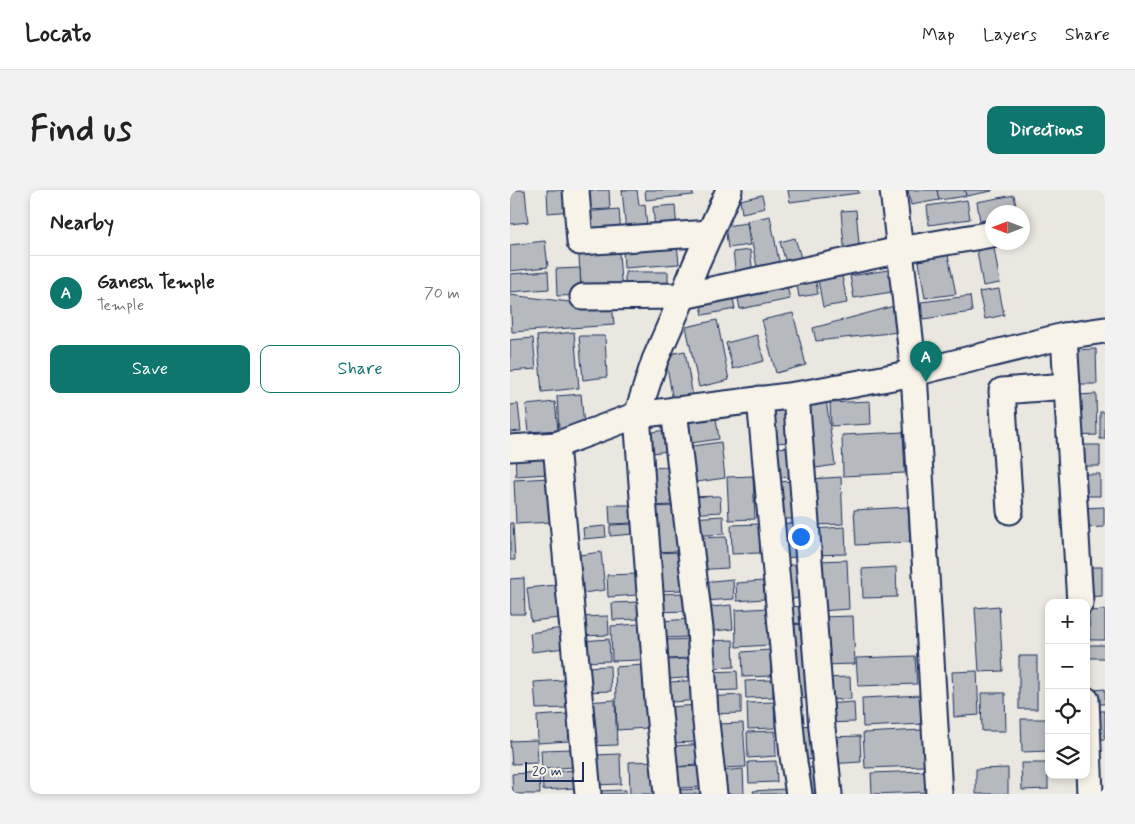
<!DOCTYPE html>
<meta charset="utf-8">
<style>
:root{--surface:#fff;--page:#f2f2f2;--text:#222;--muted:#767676;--line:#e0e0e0;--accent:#0f766e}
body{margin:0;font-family:Mynerve,sans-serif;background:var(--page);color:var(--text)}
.controls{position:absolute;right:15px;bottom:15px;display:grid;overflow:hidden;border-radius:10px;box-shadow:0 2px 8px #0003}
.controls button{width:45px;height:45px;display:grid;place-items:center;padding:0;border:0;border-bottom:1px solid var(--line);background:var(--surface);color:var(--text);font:25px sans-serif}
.compass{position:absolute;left:475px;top:15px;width:45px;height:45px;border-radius:50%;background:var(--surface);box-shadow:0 2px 8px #0003;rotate:270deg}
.scale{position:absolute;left:15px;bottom:12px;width:59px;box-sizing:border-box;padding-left:5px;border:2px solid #1b2f5e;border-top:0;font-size:14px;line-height:18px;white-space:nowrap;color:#1b2f5e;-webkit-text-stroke:4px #f7f3e8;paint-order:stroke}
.you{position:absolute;left:290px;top:346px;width:18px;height:18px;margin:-12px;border:4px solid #fff;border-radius:50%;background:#1a73e8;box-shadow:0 0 0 8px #1a73e833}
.badge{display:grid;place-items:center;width:32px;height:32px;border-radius:50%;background:var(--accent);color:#fff;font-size:16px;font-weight:700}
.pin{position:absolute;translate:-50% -41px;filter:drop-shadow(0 1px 2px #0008)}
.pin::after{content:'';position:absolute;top:26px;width:18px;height:15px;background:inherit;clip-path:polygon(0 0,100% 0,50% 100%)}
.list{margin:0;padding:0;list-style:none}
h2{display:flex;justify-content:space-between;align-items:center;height:65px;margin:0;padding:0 20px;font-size:21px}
h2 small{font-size:16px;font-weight:400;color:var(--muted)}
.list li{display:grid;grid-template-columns:32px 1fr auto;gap:15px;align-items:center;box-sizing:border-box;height:75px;padding:0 20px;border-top:1px solid var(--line)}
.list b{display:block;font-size:19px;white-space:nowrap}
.list p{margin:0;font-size:16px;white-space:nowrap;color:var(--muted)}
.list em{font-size:16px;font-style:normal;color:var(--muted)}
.actions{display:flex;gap:10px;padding:15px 20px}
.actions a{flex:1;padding:11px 0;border:1px solid var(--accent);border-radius:10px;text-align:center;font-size:18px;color:var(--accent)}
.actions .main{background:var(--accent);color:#fff}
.icon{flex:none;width:28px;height:28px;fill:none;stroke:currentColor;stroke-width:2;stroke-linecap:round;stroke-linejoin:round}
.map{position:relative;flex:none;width:595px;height:604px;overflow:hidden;border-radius:10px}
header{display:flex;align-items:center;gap:30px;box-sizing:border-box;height:70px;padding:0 25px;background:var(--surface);border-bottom:1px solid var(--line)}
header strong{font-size:24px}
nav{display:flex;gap:28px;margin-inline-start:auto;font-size:18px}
.intro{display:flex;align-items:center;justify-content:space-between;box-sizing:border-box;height:120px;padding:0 30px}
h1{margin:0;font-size:35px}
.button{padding:12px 22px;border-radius:10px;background:var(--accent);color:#fff;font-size:18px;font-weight:700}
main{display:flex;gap:30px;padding:0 30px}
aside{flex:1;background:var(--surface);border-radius:10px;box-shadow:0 2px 8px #0003}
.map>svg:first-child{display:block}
.building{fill:#b6babf;stroke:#1b2f5e}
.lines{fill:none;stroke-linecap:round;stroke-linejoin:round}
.minor-casing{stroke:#1b2f5e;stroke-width:29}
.minor{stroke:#f7f3e8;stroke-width:25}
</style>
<header>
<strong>Locato</strong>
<nav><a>Map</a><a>Layers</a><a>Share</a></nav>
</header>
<div class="intro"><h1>Find us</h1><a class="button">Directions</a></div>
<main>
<aside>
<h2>Nearby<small></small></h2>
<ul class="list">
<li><span class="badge">A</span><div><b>Ganesh Temple</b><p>Temple</p></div><em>70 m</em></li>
</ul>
<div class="actions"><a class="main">Save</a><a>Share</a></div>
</aside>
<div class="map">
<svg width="595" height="604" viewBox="0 0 595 604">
<rect width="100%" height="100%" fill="#eae7e0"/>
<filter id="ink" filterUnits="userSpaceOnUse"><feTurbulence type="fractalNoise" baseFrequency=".02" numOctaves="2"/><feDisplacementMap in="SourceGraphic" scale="10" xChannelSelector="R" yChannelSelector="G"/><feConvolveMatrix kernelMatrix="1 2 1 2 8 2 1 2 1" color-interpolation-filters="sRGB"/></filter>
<g filter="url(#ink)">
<!-- building -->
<g class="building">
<polygon points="0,0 15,0 18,32 0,34"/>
<polygon points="37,0 59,0 61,21 38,23"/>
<polygon points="74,0 99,0 100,19 75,20"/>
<polygon points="112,0 127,0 129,15 135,14 137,38 116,41"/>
<polygon points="135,0 182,0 183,5 136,10"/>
<polygon points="278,0 348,0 349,3 280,12"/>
<polygon points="398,0 427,0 429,10 401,15"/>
<polygon points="427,0 455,0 456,6 429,10"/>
<polygon points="455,0 482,0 482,1 456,6"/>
<polygon points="252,5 255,18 232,23 230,10"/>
<polygon points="504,5 507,22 482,22 482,29 470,31 467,12"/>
<polygon points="457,10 460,29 419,35 417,16"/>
<polygon points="165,15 167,40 145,42 143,17"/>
<polygon points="109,19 111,47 76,50 73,22"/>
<polygon points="346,20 350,65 335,67 331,21"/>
<polygon points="260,26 270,76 248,81 237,31"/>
<polygon points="237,33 240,55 218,58 215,36"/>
<polygon points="285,48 292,71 277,76 270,52"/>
<polygon points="35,51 38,77 0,81 0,55"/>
<polygon points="108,52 112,102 72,105 68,56"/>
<polygon points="483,52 490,93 473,96 466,55"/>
<polygon points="167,54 169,74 114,78 113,58"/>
<polygon points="240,60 243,84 226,86 223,62"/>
<polygon points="438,65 446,104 415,108 408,66"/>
<polygon points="330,75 337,113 313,117 306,79"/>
<polygon points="70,78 71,105 47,106 46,79"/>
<polygon points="304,80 308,104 289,107 285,83"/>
<polygon points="378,80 382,102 344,108 340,86"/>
<polygon points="38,81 39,99 0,102 0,84"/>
<rect x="115" y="82" width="43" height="20"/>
<polygon points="275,88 280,109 230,119 226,98"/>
<polygon points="221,97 225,119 193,125 188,102"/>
<polygon points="489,99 494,125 475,129 469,102"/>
<polygon points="0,105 68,113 102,111 104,135 2,142"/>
<polygon points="460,106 462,122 413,129 411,112"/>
<polygon points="384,116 389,142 306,151 303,138"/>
<polygon points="283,123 296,175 266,183 252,130"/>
<polygon points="207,130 219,190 189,197 176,137"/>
<polygon points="64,142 69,198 32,202 27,146"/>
<polygon points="247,145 254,171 223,179 216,153"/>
<polygon points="69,146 95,146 97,187 73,190"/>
<polygon points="23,148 26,179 0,181 0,150"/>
<polygon points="586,159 587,194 560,194 559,160"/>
<polygon points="175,161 183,207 163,211 155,165"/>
<polygon points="71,204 74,236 49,239 47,206"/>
<polygon points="586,204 587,245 566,246 565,205"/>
<polygon points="316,209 325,275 300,279 291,213"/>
<polygon points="360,211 361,234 321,236 320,213"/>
<polygon points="45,212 48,240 19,242 16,215"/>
<polygon points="8,214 11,241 0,242 0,215"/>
<polygon points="281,219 282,252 263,253 261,220"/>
<polygon points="205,221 209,249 174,254 171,226"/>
<rect x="590" y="222" width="5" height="27"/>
<polygon points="156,240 159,261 133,264 130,244"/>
<polygon points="393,242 395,283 333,286 332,245"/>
<polygon points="211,252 215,288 180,293 176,257"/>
<polygon points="571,255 590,255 590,276 572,276"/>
<polygon points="36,257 38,284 6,286 5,259"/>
<polygon points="285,257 286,287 264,288 263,258"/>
<polygon points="162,277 164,315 136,316 134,278"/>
<polygon points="572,284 590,284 590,306 573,306"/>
<polygon points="243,286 245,329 219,330 217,287"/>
<polygon points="331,287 333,334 303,335 301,289"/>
<polygon points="39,288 42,332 6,334 4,290"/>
<polygon points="286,291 287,329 266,329 264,292"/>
<polygon points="210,306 211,322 179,324 179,307"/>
<polygon points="99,315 121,315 122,333 100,334"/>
<polygon points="167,316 169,361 140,362 138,317"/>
<polygon points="398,317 400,352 346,355 344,320"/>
<polygon points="594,317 594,337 574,338 573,318"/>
<polygon points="213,326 214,344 180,346 179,328"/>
<polygon points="0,333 3,333 5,370 0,370"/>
<polygon points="289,333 291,367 266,368 265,334"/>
<polygon points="122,334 123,344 100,346 100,335"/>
<polygon points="249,334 250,363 222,364 221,335"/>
<polygon points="95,336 96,347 74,349 73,338"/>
<polygon points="335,337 336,364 303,365 302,339"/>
<polygon points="216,347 218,378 184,380 182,348"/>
<polygon points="91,362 95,400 66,404 62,366"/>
<polygon points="172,362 174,400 146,401 144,363"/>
<polygon points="337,370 339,419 310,421 307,371"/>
<polygon points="271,375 294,375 295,408 272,409"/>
<polygon points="386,377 387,407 353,408 352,379"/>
<polygon points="575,377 592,377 592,406 575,407"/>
<polygon points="126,384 127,405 98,407 97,385"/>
<polygon points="14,388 15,424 0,424 0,389"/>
<polygon points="223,389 224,409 194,411 192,392"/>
<polygon points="254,391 254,409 227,411 226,393"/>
<polygon points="46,395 50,428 21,431 17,398"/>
<polygon points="177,403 178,421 146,422 146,404"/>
<polygon points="128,412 129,429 103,430 102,413"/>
<polygon points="221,415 223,439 195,442 193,418"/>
<polygon points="299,416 299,433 274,434 273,417"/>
<polygon points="489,416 493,481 469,482 465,418"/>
<polygon points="259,418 260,455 226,457 225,420"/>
<polygon points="595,420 595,450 580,450 579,421"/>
<polygon points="98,426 99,445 69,446 69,427"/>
<polygon points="343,426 345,474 312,475 310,427"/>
<polygon points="180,429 180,447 152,448 151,431"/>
<polygon points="129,434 131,470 102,471 101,436"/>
<polygon points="297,434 302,508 279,509 274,435"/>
<polygon points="52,438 55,458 22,462 20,443"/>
<polygon points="99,449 100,471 72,472 71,451"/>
<polygon points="185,449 186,468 154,469 153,450"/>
<polygon points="223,450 224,477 201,478 199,451"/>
<rect x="579" y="455" width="16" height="13"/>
<polygon points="260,460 261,486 233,487 232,462"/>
<polygon points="405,466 407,494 348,496 346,468"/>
<rect x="509" y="466" width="18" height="53"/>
<polygon points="187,468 188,487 159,489 157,470"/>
<polygon points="134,475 137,538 107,540 105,477"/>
<polygon points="100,476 101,501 74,502 73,477"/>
<polygon points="227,481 228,500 195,501 195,482"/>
<polygon points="467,481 469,525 444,527 442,482"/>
<polygon points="340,487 341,509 315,510 313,488"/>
<polygon points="54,490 56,518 26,519 24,492"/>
<polygon points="191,490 192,510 161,512 160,492"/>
<polygon points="263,490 263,507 236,508 235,491"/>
<polygon points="595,499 595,514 583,514 583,500"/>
<polygon points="471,503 495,503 496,541 472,541"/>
<polygon points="231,505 231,523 198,524 197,507"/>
<polygon points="412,505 413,534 353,537 352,508"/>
<polygon points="105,510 107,555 78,556 76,512"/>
<polygon points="264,512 265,538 238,539 237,513"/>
<polygon points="344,512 345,532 315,533 314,514"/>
<polygon points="188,515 190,552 160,553 159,517"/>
<polygon points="582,521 595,521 595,549 583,550"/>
<polygon points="57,524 59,551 28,553 27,526"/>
<polygon points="511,529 539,529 539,561 512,562"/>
<polygon points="233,533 236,577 210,578 207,534"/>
<polygon points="307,535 309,569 289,570 287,536"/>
<polygon points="412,540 414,576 355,578 353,543"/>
<polygon points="265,541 266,566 238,568 237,542"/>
<polygon points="350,546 351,572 319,574 318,547"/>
<polygon points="27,550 28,573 2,574 0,551"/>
<polygon points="195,554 196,574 165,577 164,556"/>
<polygon points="63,559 64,577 32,579 31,560"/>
<polygon points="110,564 111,594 85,595 83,565"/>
<polygon points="147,571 149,604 120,604 119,572"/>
<polygon points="266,571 267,592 239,593 238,572"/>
<polygon points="511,573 538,573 538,599 512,600"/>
<polygon points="193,576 194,597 165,598 165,577"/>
<polygon points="311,577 312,604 295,604 294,578"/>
<polygon points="498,578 498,604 466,604 466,579"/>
<polygon points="233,579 234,604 211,604 209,581"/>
<polygon points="64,580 65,598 33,600 32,583"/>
<polygon points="415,581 416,602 362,604 361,583"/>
<polygon points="29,582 30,604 3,604 2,584"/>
<polygon points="194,599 195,604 165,604 165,600"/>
<polygon points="274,599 275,604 244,604 243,601"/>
<polygon points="116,600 116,604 86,604 86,601"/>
</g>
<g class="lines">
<!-- minor casing -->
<g class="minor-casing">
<g id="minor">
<polyline points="66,0 70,52 200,43"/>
<polyline points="383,0 404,183 429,604"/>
<polyline points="73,107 173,106 390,60 482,44"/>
<polyline points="554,146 570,413"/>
<polyline points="286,205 312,538 319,604"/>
<polyline points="250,209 283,566 289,604"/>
<polyline points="164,220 190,439 195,523 204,604"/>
<polyline points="46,255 78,604"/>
<polyline points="0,258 46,255 127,225 286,205 404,183 554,146 595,140"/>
<polyline points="500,321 492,201 557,196"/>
<polyline points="576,510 580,604"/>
<polyline points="157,604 148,512 127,225 145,170 173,106 186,74 219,0"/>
</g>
</g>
<!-- minor -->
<use href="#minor" class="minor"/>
</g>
</g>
</svg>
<div class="controls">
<button>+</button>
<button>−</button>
<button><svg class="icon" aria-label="locate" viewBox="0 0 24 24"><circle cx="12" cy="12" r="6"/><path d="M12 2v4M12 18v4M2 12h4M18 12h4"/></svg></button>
<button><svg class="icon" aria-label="layers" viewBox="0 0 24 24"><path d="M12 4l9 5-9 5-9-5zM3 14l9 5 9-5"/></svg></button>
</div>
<svg class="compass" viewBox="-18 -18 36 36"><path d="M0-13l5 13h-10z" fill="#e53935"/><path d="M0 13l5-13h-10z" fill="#767676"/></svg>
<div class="scale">20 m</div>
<div class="you"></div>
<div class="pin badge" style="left:416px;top:192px">A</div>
</div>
</main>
